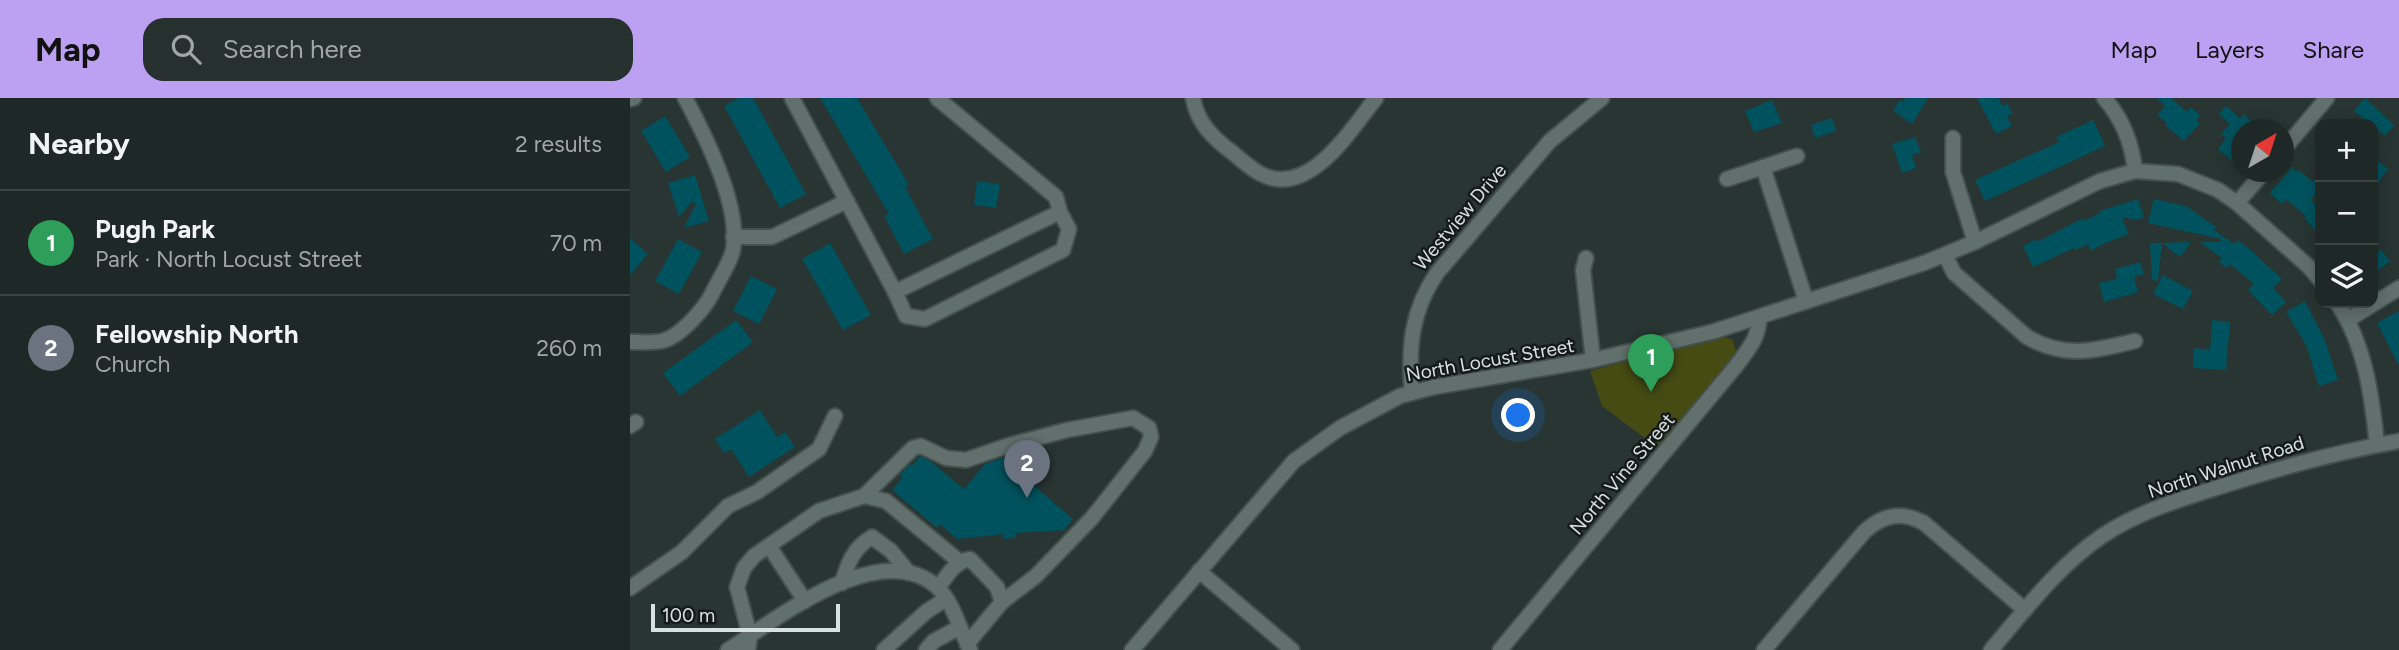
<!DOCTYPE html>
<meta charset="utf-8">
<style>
:root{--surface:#1e2826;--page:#26302e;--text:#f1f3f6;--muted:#a1a6a7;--line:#3c4443;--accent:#bca0f2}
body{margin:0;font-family:Figtree,sans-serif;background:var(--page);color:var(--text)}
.controls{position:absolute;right:21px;top:21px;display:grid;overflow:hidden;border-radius:14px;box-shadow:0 4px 18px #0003}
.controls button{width:63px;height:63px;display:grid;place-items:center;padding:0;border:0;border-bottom:2px solid var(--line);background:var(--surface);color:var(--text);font:35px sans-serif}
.compass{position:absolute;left:1601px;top:21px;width:63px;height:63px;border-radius:50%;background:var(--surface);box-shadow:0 4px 18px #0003;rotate:39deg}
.scale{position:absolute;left:21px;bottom:18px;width:189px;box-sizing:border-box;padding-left:7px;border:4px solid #d9e1df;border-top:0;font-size:19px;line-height:24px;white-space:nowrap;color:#d9e1df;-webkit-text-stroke:5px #151b1a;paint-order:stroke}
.you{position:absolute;left:889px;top:318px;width:24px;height:24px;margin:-18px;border:5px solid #fff;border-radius:50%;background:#1a73e8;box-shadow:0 0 0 10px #1a73e833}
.badge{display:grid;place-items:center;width:46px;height:46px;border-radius:50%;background:var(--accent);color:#fff;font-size:23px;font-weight:700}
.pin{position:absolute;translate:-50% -58px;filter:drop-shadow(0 2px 4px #0008)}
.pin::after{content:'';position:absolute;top:37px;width:24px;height:21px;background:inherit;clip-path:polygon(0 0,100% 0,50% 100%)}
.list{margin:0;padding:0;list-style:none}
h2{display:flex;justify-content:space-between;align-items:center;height:91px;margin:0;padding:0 28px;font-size:30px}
h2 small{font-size:23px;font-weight:400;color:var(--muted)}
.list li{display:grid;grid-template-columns:46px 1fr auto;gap:21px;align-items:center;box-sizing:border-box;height:105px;padding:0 28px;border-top:2px solid var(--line)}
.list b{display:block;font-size:26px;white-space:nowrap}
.list p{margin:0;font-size:23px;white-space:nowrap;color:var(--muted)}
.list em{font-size:23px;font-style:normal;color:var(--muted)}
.icon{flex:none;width:38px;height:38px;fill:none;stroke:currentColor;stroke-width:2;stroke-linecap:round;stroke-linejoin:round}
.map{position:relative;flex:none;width:1769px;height:552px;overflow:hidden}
header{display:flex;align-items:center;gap:42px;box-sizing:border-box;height:98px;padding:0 35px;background:var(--accent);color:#111}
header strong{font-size:33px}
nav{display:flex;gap:38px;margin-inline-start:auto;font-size:24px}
.search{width:490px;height:63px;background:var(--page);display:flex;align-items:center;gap:18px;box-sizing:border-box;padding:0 24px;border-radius:21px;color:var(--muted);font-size:26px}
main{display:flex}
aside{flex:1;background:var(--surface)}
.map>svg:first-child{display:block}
.green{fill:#454b13}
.building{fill:#00535e}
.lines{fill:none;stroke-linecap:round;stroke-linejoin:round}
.minor-casing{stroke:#44504d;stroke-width:18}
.minor{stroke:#61706c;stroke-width:14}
.labels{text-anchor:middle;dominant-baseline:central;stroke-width:5;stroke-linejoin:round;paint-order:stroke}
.street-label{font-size:19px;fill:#d9e1df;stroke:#151b1a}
</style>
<header>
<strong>Map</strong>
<div class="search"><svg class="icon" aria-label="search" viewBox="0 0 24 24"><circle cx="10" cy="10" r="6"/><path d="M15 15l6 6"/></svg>Search here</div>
<nav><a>Map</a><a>Layers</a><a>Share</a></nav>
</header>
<main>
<aside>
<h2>Nearby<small>2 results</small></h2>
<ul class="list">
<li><span class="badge" style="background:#2e9e5b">1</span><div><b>Pugh Park</b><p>Park · North Locust Street</p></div><em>70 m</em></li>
<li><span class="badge" style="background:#6b7280">2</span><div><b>Fellowship North</b><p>Church</p></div><em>260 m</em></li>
</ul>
</aside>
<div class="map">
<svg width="1769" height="552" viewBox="0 0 1769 552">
<rect width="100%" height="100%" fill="#283532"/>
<!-- green -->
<polygon class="green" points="1089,237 1103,242 1106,254 1088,280 1027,349 972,308 960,273"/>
<!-- building -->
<g class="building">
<polygon points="109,0 123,0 176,96 150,110 94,8"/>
<polygon points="190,0 227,0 279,87 275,89 303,141 274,156 254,118 259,116"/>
<polygon points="1276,0 1298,0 1282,26 1263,13 1270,2 1273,4"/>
<polygon points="1347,0 1368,0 1373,8 1377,5 1383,15 1377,18 1382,28 1366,36"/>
<polygon points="1527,0 1541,0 1557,14 1561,9 1570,17 1566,22 1570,25 1554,43 1535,27 1537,25 1527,17 1535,8"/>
<polygon points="1735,0 1764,27 1755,38 1724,13"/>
<polygon points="1142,2 1152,25 1124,34 1115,13"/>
<polygon points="1596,8 1610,20 1613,16 1632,32 1612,32 1612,57 1605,65 1588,51 1596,40 1591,36 1600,26 1589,16"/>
<polygon points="35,18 60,59 36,74 11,33"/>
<polygon points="1202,20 1206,33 1185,40 1181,27"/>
<polygon points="1463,22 1475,48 1355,103 1345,82 1429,44 1426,39"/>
<polygon points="1285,39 1291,54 1282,57 1286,70 1272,75 1262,46"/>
<polygon points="1748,63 1758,71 1743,90 1743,70"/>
<polygon points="1662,69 1668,74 1669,72 1683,84 1690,76 1690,91 1681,102 1690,112 1690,137 1674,120 1676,118 1656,101 1652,106 1640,95"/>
<polygon points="65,77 79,123 54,130 66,106 62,103 49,119 38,85"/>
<polygon points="347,83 370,86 366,110 344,107"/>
<polygon points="1508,101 1514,119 1506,122 1492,119 1499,136 1473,146 1461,153 1458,146 1445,152 1444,150 1403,169 1393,148 1406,141 1407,144 1453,120 1454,123 1472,114 1469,113"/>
<polygon points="1524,101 1556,108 1586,129 1584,132 1604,146 1607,142 1616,148 1652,181 1643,190 1656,204 1642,217 1618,192 1624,186 1600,166 1597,170 1589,164 1592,160 1570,144 1591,144 1591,141 1518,125"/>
<polygon points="0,140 18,156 0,177"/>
<polygon points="48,141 72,154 49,196 25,183"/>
<polygon points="1561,144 1550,159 1532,145"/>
<polygon points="200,145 241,217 213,232 172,161"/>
<polygon points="1520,145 1532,145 1528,183 1522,182"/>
<polygon points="1751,152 1760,163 1743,176 1743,158"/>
<polygon points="1510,164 1514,176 1504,179 1508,194 1474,204 1469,185 1487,181 1485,171"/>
<polygon points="1533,177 1563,193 1553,211 1523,196"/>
<polygon points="121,178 147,191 129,226 103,213"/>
<polygon points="1675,203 1695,242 1708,282 1689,288 1676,247 1656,214"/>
<polygon points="1769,213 1769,268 1747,225"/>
<polygon points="106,222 123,244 50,298 33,275"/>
<polygon points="1582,222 1600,224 1596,272 1563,270 1564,250 1580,252"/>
<polygon points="130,312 147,339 155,334 165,349 119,379 101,351 94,355 85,341"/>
<polygon points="384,356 396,366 403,358 412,366 405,374 409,378 402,386 443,421 434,432 386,435 386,440 373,441 374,436 327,441 310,426 307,430 262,392 273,379 269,377 280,366 282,368 290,358 300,363 334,391 355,366"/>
</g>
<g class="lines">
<!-- minor casing -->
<g class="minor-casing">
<g id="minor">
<polyline points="162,0 265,194 430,114 426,99 307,0"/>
<path d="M563,0C567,25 584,41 603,55C611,62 620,70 629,75C678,103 721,31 746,0"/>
<path d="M1474,0C1493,21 1502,45 1505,73"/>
<polyline points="0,1 4,0"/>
<polyline points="1323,40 1323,74 1345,144"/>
<polyline points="1654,51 1697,0"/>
<polyline points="1133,69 1176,203"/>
<polyline points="1097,81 1167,58"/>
<polyline points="1607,105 1634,74"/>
<polyline points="103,139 142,139 217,103"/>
<path d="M1315,157L1324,175L1397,239C1435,261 1464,253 1505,243"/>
<polyline points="956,160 953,172 963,262"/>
<polyline points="265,194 276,218 295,221 433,152 439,131 430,114"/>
<path d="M1707,205C1735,246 1742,298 1747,347"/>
<polyline points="1718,222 1769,190"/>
<path d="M0,244C10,244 22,245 32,243C50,239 74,211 82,196C88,182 100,166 103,152C111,109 75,37 55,0"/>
<path d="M782,295C778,250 781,213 807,175L920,43L972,0"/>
<polyline points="0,328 6,324"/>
<polyline points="234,398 256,403 330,464"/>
<polyline points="139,448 175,503"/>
<polyline points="569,473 662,552"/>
<path d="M212,485C218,465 223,450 242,439L261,453L279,475"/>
<polyline points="0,490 52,454 98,408 127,394 189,351 205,318"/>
<path d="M308,490C316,479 325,463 340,461L367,489L372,504"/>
<path d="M98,552C147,521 250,438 307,489C324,505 329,531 340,551"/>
<polyline points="118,552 120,538 107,489 114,470 124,458 189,413 234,398 283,350 291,348 316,360 336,362 380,347 437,332 503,320 519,330 521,339 515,353 462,420 406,478 372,504 337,546"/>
<polyline points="254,552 297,513 316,501"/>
<polyline points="296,552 304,543 330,529"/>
<polyline points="502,552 664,363 710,330 770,298 804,289 963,262 1082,234 1294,165 1345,144 1470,83 1505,73 1548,76 1588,92 1607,105 1678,168 1690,182"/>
<path d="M870,552L1106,268C1117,253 1130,239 1129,219"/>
<path d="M1134,552L1234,434C1253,416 1272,413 1294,425L1395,512"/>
<path d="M1361,552C1395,512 1428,468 1472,438C1508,414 1548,402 1589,389C1648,370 1708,354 1769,343"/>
</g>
</g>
<!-- minor -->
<use href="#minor" class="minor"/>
</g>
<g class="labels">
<!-- street labels -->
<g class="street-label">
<text transform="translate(830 119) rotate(-50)">Westview Drive</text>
<text transform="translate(860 262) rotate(-10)">North Locust Street</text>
<text transform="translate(1596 369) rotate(-18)">North Walnut Road</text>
<text transform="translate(992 376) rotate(-50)">North Vine Street</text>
</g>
</g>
</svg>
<div class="controls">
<button>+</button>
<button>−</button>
<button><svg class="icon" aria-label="layers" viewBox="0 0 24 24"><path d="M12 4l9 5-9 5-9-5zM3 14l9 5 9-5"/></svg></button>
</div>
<svg class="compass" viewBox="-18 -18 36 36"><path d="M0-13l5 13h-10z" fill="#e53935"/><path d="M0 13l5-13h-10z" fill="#a1a6a7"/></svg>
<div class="scale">100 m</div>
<div class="you"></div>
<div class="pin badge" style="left:1021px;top:294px;background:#2e9e5b">1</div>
<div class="pin badge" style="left:397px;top:400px;background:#6b7280">2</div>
</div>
</main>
